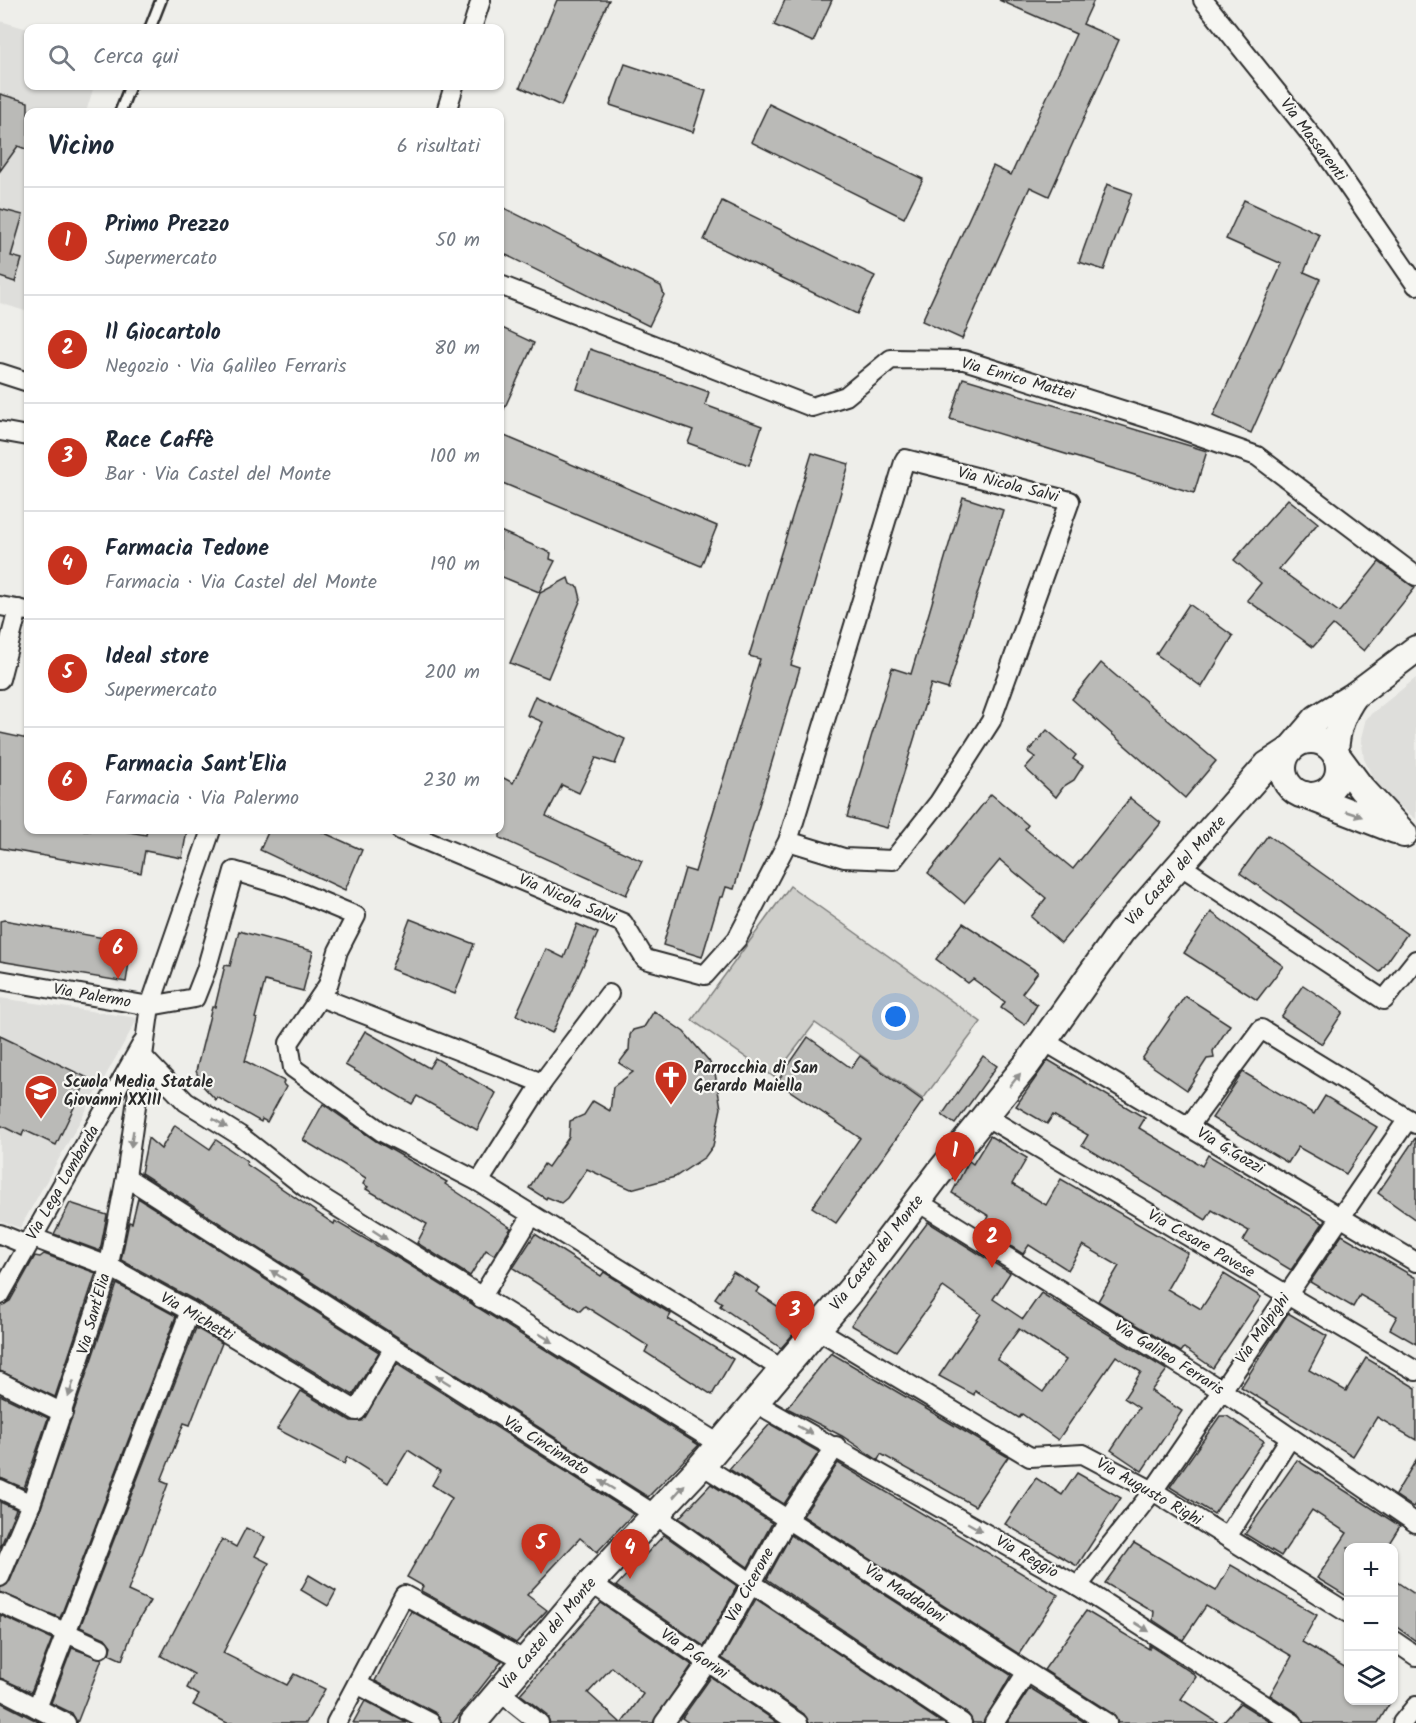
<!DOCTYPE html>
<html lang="it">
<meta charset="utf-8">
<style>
:root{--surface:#fff;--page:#f6f6f7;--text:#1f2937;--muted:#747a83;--line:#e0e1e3;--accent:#c8321e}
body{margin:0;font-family:Kalam,sans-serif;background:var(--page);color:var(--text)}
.controls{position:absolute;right:18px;bottom:18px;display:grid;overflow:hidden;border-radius:12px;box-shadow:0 2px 4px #0004}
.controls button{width:54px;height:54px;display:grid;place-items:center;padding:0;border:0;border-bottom:2px solid var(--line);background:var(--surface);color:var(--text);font:30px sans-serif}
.you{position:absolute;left:896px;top:1017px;width:21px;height:21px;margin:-15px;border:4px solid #fff;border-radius:50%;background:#1a73e8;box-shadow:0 0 0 9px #1a73e833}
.badge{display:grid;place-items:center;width:39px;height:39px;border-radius:50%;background:var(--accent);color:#fff;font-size:20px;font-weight:700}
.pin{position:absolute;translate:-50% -50px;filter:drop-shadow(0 2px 3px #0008)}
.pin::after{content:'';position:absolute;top:32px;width:21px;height:18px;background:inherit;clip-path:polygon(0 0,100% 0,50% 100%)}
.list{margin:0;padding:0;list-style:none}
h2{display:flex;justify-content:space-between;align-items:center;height:78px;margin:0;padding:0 24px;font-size:26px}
h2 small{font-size:20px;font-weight:400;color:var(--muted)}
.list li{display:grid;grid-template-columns:39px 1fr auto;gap:18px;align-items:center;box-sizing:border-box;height:108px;padding:0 24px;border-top:2px solid var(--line)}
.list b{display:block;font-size:22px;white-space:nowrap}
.list p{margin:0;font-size:20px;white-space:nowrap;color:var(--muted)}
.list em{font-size:20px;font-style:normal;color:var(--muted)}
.icon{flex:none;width:33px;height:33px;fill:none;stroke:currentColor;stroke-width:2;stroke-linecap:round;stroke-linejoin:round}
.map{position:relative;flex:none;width:1416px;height:1723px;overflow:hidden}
.search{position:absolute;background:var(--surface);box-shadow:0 2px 4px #0004;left:24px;top:24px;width:480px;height:66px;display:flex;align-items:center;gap:15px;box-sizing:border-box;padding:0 21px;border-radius:12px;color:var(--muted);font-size:22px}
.panel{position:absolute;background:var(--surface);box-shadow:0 2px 4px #0004;left:24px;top:108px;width:480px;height:726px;border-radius:12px}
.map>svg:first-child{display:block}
.built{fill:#dededb}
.green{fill:#cececa;stroke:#7c7c7a;stroke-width:1.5}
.building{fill:#babab7;stroke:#2b2b2b;stroke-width:1.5;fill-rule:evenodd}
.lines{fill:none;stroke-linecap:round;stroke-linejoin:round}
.lane-casing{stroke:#2b2b2b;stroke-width:14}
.street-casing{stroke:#2b2b2b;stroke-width:22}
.secondary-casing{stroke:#2b2b2b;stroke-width:30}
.lane{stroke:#f6f6f2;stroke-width:9}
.street{stroke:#f6f6f2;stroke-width:18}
.secondary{stroke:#f6f6f2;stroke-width:26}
.oneway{fill:#90908e}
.labels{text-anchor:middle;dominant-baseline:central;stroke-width:4.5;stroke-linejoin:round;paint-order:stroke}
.street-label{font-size:16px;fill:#2b2b2b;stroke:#f6f6f2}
.poi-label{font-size:16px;font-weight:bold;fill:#2b2b2b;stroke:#f6f6f2;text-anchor:start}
</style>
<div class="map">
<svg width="1416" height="1723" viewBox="0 0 1416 1723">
<rect width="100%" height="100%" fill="#eeeeea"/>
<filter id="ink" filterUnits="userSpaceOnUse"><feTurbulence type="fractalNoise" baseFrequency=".0167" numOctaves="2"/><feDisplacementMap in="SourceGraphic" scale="12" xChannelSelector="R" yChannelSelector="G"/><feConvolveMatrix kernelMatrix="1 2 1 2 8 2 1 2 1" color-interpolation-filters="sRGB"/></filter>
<g filter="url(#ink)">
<!-- built -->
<g class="built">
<polygon points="0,21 28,29 28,86 94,86 86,112 28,112 28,312 0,303"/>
<polygon points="1416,678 1416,819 1378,790 1364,759 1361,738 1366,718"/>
<polygon points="0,998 138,1018 20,1228 0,1221"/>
</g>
<!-- green -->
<polygon class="green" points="790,886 981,1022 923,1099 815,1023 774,1077 692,1020"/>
<!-- building -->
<g class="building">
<polygon points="557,0 609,0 561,106 520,87"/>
<polygon points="785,0 832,0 813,42 774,25"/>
<polygon points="999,0 1094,0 1083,24 1119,40 1049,196 1030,187 962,339 922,321 993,166 1011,175 1076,34"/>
<polygon points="625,64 706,91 693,132 610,105"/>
<polygon points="0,94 28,102 28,150 18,146 0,171"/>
<polygon points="769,104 923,179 904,218 751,142"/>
<polygon points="1107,184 1132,193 1104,270 1079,262"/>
<polygon points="1244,200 1320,235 1304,272 1320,279 1251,433 1213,416 1282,264 1226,239"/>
<polygon points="722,201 875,276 857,314 704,240"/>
<polygon points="500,206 661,286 664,295 649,326 500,252"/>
<polygon points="0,209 23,215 11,256 22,259 15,282 0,277"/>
<polygon points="500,327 534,343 500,418"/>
<polygon points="590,349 709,392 705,405 762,426 749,465 688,443 693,430 577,389"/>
<polygon points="963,378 1207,451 1194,493 950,419"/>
<polygon points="500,434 717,526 701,566 500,482"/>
<polygon points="812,453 849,464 791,665 800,668 734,889 726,887 723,897 720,897 702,957 663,945 685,869 695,872 760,659 749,656"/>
<polygon points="963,497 1003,510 948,689 931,684 887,828 847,817 892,668 911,674"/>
<polygon points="1288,499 1318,523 1279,569 1339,612 1379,562 1415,588 1364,651 1333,625 1313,647 1247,600 1261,583 1234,560"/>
<polygon points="500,531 551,553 550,559 555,561 539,592 500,576"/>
<polygon points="568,578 570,584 578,587 581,599 548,678 510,663 540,593"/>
<polygon points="1189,604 1233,636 1202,687 1156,654"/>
<polygon points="1101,663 1216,761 1185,798 1072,699"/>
<polygon points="535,696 625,739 615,764 596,758 579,793 562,785 546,816 642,861 626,895 500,838 500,776 513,783 543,722 527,715"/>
<polygon points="1047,730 1076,755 1073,759 1083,766 1074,780 1064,786 1056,797 1025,768 1035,757 1028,752"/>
<polygon points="0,733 28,739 28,830 118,830 146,835 147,830 187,830 182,858 145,851 141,873 0,848"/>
<polygon points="991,794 1028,825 1025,829 1073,869 1130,798 1161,823 1061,943 1031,917 1046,898 1000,860 964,903 928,873"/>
<polygon points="269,830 318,830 362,850 345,890 260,850"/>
<polygon points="1268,835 1407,934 1380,972 1240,873"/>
<polygon points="1211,912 1283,966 1257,1000 1184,953"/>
<polygon points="410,919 474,944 455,994 391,969"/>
<polygon points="4,920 132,943 126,982 0,961 0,921"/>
<polygon points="963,923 1038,972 1022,993 1037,1005 1025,1025 1001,1008 1005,1002 973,979 968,983 936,959"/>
<polygon points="577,924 598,933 552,1033 516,1015 546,949 564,958"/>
<polygon points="239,931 313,951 303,991 265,981 255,1018 257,1019 245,1061 284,1081 283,1084 286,1087 267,1122 262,1119 261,1122 217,1097 216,1100 202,1085 196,1071 212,1007 215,1007 225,965 230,966"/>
<polygon points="1303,985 1343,1012 1322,1044 1281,1017"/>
<polygon points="1185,996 1230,1025 1213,1051 1214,1058 1207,1059 1187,1090 1142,1059"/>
<polygon points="654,1011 684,1032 709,1061 715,1073 721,1108 713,1146 705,1157 675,1177 631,1189 587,1169 567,1198 561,1203 547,1197 546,1199 529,1188 544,1164 548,1167 569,1137 570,1121 584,1115 593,1101 610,1111 613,1087 633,1072 619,1063 629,1050 630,1035 633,1030 644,1027"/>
<polygon points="365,1031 429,1068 435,1058 496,1093 477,1130 417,1096 412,1104 345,1065"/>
<polygon points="0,1036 88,1078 56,1145 24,1130 22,1136 0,1125"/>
<polygon points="808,1037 851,1068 860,1056 923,1101 836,1223 812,1207 860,1138 777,1082"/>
<polygon points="983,1056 997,1066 955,1124 942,1115"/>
<polygon points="1048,1060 1145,1118 1139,1128 1202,1166 1208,1155 1323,1223 1291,1270 1243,1241 1249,1231 1212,1210 1206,1220 1082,1145 1088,1135 1053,1115 1047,1124 1016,1106"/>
<polygon points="1243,1072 1314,1114 1325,1096 1377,1127 1346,1174 1298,1147 1288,1163 1212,1118"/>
<polygon points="323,1104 376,1141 447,1182 445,1184 511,1228 494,1255 486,1250 470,1276 417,1243 427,1224 366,1189 368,1187 363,1184 366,1178 303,1140"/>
<polygon points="175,1125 210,1149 216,1140 247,1161 246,1164 334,1224 335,1221 406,1263 699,1445 648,1497 141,1173 148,1138 161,1149"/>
<polygon points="990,1136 1027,1158 1012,1184 1046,1205 1061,1179 1188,1253 1167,1289 1201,1309 1224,1274 1261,1297 1213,1368 1184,1348 1181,1352 1098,1301 1119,1266 1083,1245 1068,1270 1029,1245 1023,1254 983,1229 989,1216 952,1193 969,1161 973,1164"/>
<polygon points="1416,1137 1416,1220 1378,1193"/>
<polygon points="138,1198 379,1352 353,1395 196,1301 121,1260 129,1222 132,1223"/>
<polygon points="70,1203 107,1215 100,1251 54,1234"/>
<path d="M928,1222L1010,1273L993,1299L1023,1319L1041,1293L1167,1370L1151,1391L1182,1411L1142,1471L1111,1450L1139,1408L1124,1398L1141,1372L1116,1356L1058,1440L1022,1414L1019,1418L975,1391L974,1395L939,1376L981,1314L943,1287L896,1351L851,1325ZM1019,1329L1066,1360L1043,1392L997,1359Z"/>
<polygon points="535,1234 601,1276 604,1272 671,1314 668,1319 733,1359 712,1395 645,1352 648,1346 585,1306 580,1311 513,1268"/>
<polygon points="1342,1235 1416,1278 1416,1344 1390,1329 1397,1316 1360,1295 1353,1307 1310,1282"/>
<polygon points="44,1254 96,1273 55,1397 0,1371 0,1306 10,1301 35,1256 40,1257"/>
<polygon points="733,1272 760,1288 756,1292 803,1323 781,1348 720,1306 722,1303 715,1298"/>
<polygon points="117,1284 176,1316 60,1618 0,1592 0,1588 10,1581 41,1508"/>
<polygon points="1288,1313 1327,1336 1309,1370 1346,1391 1366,1358 1416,1388 1416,1440 1377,1417 1353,1456 1241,1387"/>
<polygon points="196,1328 222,1343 190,1425 184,1423 161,1481 168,1484 128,1591 150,1601 134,1628 122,1660 109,1654 111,1646 105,1638 80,1627"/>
<polygon points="831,1353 1008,1457 975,1506 881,1454 878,1460 842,1436 787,1408"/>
<polygon points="397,1364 633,1514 597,1552 580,1538 527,1595 547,1610 516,1643 421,1591 423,1586 407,1577 452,1498 432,1485 440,1471 408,1450 388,1483 347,1457 344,1464 277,1429 301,1391 351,1421 362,1421"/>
<polygon points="0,1395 48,1418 24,1488 0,1478"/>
<polygon points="1220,1416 1227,1416 1264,1441 1214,1514 1170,1487"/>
<polygon points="770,1424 819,1452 784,1504 729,1469"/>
<polygon points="1297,1460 1400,1526 1386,1548 1348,1548 1348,1597 1317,1578 1347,1533 1312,1510 1281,1556 1245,1534"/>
<polygon points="1416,1460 1416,1503 1413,1507 1395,1495"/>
<polygon points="838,1463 1058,1595 1019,1654 803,1516"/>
<polygon points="1077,1473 1121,1498 1077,1566 1005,1524 1036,1478 1062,1495"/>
<polygon points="711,1484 772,1523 748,1567 679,1518"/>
<polygon points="0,1502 16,1509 0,1548"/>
<polygon points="246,1528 265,1537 255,1556 269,1563 223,1653 287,1685 294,1674 325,1689 306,1723 227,1723 193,1705 199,1695 187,1688 194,1674 161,1656 222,1539 236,1547"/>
<polygon points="664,1535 737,1586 704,1646 616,1586"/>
<polygon points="791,1535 1011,1675 983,1723 973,1723 968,1714 767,1579"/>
<polygon points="1134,1543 1216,1591 1231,1565 1317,1615 1302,1642 1348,1669 1348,1701 1391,1701 1378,1723 1304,1723 1299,1714 1270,1695 1292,1656 1206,1606 1183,1640 1153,1620 1154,1612 1105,1583"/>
<polygon points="309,1575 336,1591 328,1606 301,1590"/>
<polygon points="1394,1580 1416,1595 1416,1641 1394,1625"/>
<polygon points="756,1599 942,1723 809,1723 804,1714 722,1658"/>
<polygon points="601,1603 692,1665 653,1723 622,1723 643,1694 612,1667 588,1693 621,1723 550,1723 546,1714 520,1694"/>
<polygon points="411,1611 502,1661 453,1723 442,1723 436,1713 375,1681"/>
<polygon points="1086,1611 1149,1649 1149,1645 1194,1674 1196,1677 1181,1699 1219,1723 1118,1723 1113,1714 1044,1670"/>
<polygon points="0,1615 52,1639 31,1692 0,1678"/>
<polygon points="72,1648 102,1659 77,1723 72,1713 51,1703"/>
<polygon points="711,1677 778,1723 689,1723 682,1718"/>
<polygon points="1030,1688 1086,1723 1007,1723"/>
<polygon points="365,1701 407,1723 353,1723"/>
<polygon points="0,1702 41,1723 0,1723"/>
<polygon points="1240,1703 1272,1723 1222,1723"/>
</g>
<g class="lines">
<!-- lane casing -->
<g class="lane-casing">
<g id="lane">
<polyline points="150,28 161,0"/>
<polyline points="120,112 130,86"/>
</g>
</g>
<!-- street casing -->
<g class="street-casing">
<g id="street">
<polyline points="1203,0 1324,151 1416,285"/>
<polyline points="472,28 481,0"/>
<polyline points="446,112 454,86"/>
<polyline points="500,285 812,407 846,396 891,359 964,360 1166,424 1257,456 1416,576"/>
<polyline points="0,373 28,382"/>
<polyline points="0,431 28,436"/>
<polyline points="0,606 28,611"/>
<polyline points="0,679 18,609"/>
<polyline points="211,830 150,1006 195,998 206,970 234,871 287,887 356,916 338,951 328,985 289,1043 293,1068 382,1132 479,1182 782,1369"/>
<polyline points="400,830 623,923 645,959 705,975 737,939 788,841 905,459 1070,501 991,721 939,802 893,860 844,858 788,841"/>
<polyline points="1181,866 1384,1000 1416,960"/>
<polyline points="0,980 150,1006 126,1177 106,1280 31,1504 0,1577"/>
<polyline points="320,997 542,1083 479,1182"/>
<polyline points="1044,1041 1416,1262"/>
<polyline points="145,1059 186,1102 239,1135 305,1187 719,1444"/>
<polyline points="542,1083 609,994"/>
<polyline points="985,1116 1416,1371"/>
<polyline points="1189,1126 1261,1029 1416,1124"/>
<polyline points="126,1177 657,1516 750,1582 962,1723"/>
<polyline points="918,1202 1221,1390 1416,1523"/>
<polyline points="0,1234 27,1245"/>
<polyline points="31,1237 108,1266 190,1311 357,1411 393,1349"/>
<polyline points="0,1295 142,1044"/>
<polyline points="481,1298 532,1215"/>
<polyline points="817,1329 1030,1457 1083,1454 1153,1491 1348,1613"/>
<polyline points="0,1382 63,1413"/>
<polyline points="754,1402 1078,1586 1293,1723"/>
<polyline points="702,1465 1107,1723"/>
<polyline points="0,1489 31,1504"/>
<polyline points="1227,1537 1290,1438"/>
<polyline points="591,1583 798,1723"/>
<polyline points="1078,1586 1153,1491 1408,1119"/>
<polyline points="0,1603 100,1648"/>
<polyline points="1394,1641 1416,1656"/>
<polyline points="357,1684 431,1723"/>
<polyline points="0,1689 66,1723"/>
<polyline points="500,1692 539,1723"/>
<polyline points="37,1708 190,1311"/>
<polyline points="336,1723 404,1595 526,1661"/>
<polyline points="664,1723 707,1663 788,1518 836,1446"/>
<polyline points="994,1723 1027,1672"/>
<polyline points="1402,1723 1416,1706"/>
</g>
</g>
<!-- secondary casing -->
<g class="secondary-casing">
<g id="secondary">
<path d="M1355,695C1342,713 1336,730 1335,753L1361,788L1404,834"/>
<circle cx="1311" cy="768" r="28"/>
<polyline points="1293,746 1317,718 1355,695 1416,649"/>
<polyline points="1305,795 1395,830"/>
<polyline points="473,1723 591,1583 702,1465 852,1288 939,1173 1028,1063 1121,932 1267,765 1287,752"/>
</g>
</g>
<!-- lane -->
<use href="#lane" class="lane"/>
<!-- street -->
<use href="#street" class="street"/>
<!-- secondary -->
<use href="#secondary" class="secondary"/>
</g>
<!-- one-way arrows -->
<defs><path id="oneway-solid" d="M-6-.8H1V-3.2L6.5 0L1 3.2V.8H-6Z" transform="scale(1.5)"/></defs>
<g class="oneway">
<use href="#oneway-solid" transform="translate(1354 814) rotate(19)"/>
<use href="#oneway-solid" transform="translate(1015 1080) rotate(-51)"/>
<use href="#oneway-solid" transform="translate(220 1123) rotate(32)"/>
<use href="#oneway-solid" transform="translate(132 1139) rotate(99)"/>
<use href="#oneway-solid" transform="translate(380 1235) rotate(33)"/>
<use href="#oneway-solid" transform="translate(278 1275) rotate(-147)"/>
<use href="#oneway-solid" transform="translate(546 1338) rotate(32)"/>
<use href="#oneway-solid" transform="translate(443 1380) rotate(-148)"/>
<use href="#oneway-solid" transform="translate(71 1389) rotate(108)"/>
<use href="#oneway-solid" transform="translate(805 1430) rotate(28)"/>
<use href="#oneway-solid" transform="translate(607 1485) rotate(-148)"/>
<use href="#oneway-solid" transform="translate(679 1491) rotate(-48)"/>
<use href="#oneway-solid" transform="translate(975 1527) rotate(30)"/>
<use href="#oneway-solid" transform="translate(1142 1627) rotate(32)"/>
</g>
</g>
<!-- icons -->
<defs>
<g id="church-pin" transform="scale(1.725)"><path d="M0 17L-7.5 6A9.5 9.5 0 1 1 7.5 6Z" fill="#c8321e" stroke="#f6f6f2"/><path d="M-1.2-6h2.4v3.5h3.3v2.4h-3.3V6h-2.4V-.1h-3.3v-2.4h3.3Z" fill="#fff"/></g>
<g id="school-pin" transform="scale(1.725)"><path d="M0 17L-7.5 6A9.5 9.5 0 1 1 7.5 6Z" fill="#c8321e" stroke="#f6f6f2"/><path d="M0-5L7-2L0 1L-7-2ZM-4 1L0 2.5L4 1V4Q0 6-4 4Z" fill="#fff"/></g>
</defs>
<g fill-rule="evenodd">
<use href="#church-pin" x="671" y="1077"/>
<use href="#school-pin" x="41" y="1091"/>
</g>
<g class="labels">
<!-- street labels -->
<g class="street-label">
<text transform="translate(1313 140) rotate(53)">Via Massarenti</text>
<text transform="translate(1018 379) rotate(16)">Via Enrico Mattei</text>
<text transform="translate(1008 485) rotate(14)">Via Nicola Salvi</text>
<text transform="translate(1176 871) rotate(-48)">Via Castel del Monte</text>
<text transform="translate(567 899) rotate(23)">Via Nicola Salvi</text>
<text transform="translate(92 996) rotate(10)">Via Palermo</text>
<text transform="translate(1230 1151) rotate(31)">Via G.Gozzi</text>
<text transform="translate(63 1183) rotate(-60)">Via Lega Lombarda</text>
<text transform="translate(1201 1244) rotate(30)">Via Cesare Pavese</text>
<text transform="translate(877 1253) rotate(-52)">Via Castel del Monte</text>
<text transform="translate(94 1314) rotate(-74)">Via Sant'Elia</text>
<text transform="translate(197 1317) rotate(30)">Via Michetti</text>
<text transform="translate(1263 1329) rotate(-55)">Via Malpighi</text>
<text transform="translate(1169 1358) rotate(32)">Via Galileo Ferraris</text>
<text transform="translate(546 1446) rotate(32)">Via Cincinnato</text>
<text transform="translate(1149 1492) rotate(30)">Via Augusto Righi</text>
<text transform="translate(1027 1557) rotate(30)">Via Reggio</text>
<text transform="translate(750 1585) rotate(-61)">Via Cicerone</text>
<text transform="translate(905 1594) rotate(33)">Via Maddaloni</text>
<text transform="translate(548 1634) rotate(-50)">Via Castel del Monte</text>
<text transform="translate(694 1654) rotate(34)">Via P.Gorini</text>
</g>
<!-- poi labels -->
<g class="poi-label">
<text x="694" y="1068">Parrocchia di San<tspan x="694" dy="18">Gerardo Maiella</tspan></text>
<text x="64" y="1082">Scuola Media Statale<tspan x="64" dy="18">Giovanni XXIII</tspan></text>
</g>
</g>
</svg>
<div class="controls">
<button>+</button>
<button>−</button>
<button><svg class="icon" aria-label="layers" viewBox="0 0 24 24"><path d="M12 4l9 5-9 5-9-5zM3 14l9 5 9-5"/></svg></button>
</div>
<div class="you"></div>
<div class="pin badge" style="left:955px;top:1182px">1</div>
<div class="pin badge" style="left:992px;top:1268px">2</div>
<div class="pin badge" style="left:795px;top:1341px">3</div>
<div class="pin badge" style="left:630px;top:1579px">4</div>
<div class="pin badge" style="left:541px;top:1574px">5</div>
<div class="pin badge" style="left:118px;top:979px">6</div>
<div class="search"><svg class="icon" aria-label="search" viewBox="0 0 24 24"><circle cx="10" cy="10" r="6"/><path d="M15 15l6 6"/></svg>Cerca qui</div>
<section class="panel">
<h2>Vicino<small>6 risultati</small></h2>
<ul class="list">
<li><span class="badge">1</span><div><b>Primo Prezzo</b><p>Supermercato</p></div><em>50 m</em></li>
<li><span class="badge">2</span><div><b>Il Giocartolo</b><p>Negozio · Via Galileo Ferraris</p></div><em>80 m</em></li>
<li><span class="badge">3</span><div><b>Race Caffè</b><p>Bar · Via Castel del Monte</p></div><em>100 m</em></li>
<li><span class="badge">4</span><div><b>Farmacia Tedone</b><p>Farmacia · Via Castel del Monte</p></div><em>190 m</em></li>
<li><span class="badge">5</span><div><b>Ideal store</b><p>Supermercato</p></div><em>200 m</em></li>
<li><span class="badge">6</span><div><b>Farmacia Sant'Elia</b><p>Farmacia · Via Palermo</p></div><em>230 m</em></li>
</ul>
</section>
</div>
